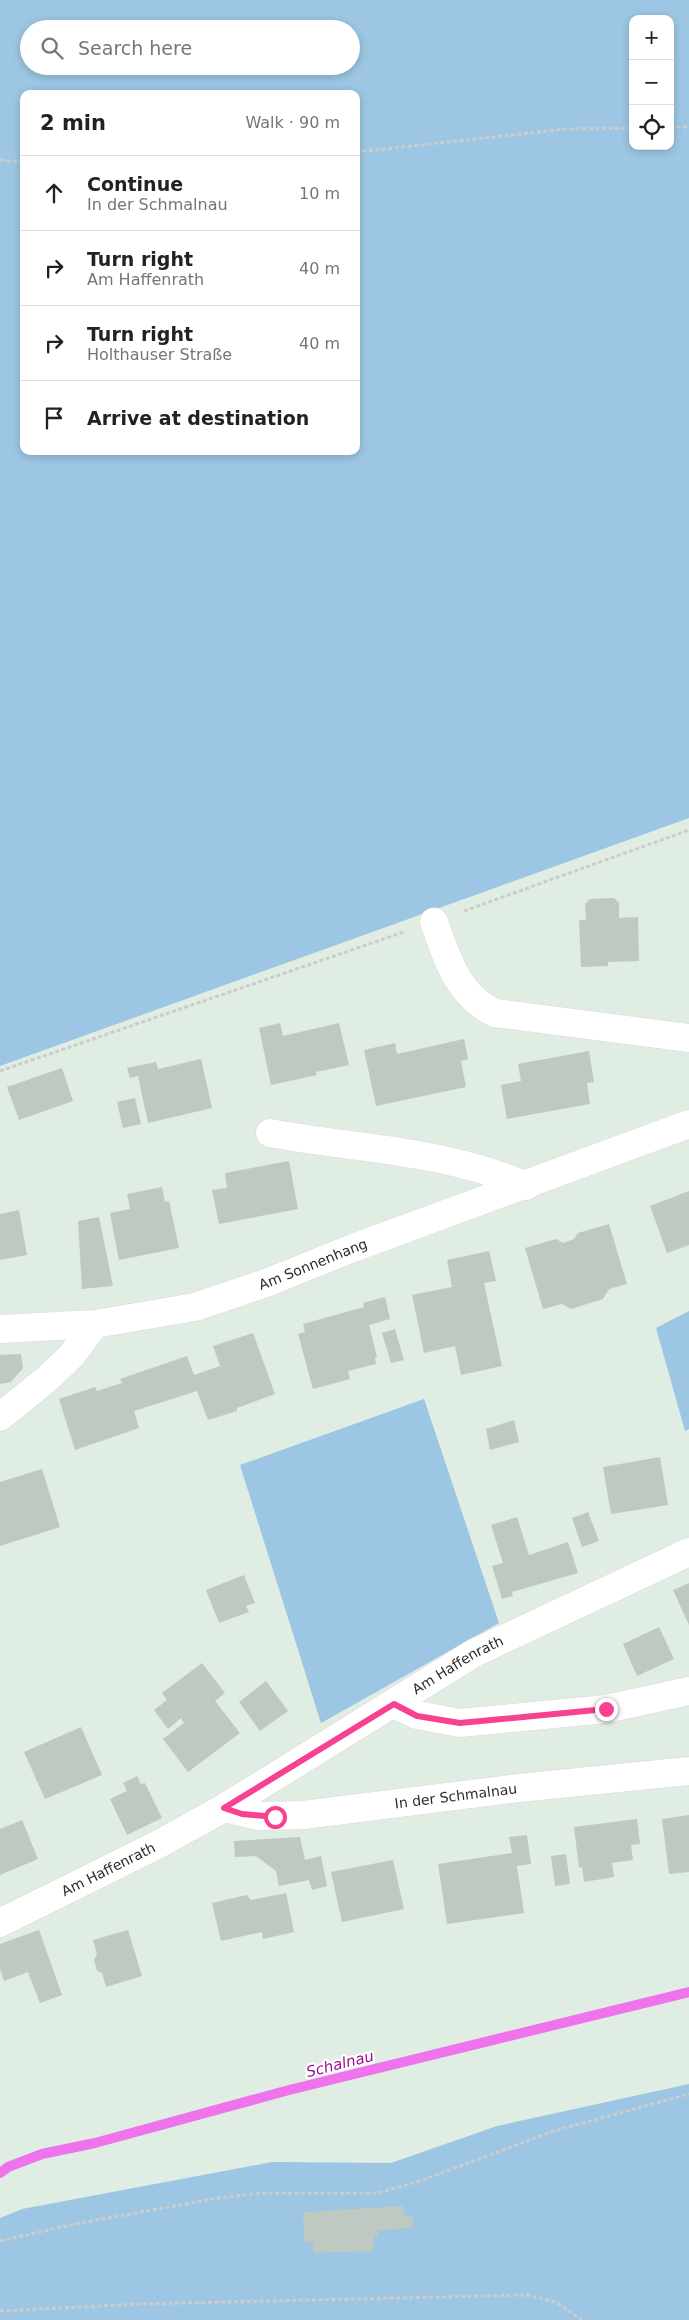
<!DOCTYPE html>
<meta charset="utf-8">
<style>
:root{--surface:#fff;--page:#f6f6f6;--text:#222;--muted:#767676;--line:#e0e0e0}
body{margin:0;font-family:"DejaVu Sans",sans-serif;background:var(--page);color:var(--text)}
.controls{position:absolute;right:15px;top:15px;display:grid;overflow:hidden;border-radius:10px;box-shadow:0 2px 8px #0003}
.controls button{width:45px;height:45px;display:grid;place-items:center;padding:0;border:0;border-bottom:1px solid var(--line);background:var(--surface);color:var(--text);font:25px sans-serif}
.stop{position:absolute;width:15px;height:15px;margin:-11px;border:4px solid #f84191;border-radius:50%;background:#fff}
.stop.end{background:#f84191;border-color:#fff;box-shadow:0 1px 5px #0008}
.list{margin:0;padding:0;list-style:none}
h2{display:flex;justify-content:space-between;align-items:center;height:65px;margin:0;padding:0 20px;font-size:21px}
h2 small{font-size:16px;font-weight:400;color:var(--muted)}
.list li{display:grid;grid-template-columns:32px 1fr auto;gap:15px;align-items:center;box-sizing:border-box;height:75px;padding:0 20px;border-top:1px solid var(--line)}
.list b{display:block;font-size:19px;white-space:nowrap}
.list p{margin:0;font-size:16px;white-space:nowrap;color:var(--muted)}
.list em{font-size:16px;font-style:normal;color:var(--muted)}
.icon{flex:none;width:28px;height:28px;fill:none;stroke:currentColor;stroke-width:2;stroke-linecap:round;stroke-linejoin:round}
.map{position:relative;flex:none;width:689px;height:2320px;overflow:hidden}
.search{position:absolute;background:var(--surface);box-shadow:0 2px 8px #0003;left:20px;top:20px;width:340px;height:55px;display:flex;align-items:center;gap:12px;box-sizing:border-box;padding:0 18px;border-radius:28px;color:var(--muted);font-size:19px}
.panel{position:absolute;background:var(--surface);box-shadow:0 2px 8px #0003;left:20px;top:90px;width:340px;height:365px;border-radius:10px}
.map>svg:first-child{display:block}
.green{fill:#9cc6e3;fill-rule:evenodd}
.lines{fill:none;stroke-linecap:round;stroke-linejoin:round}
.stream{stroke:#ee73ec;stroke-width:10}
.building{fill:#bec9c1}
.minor-casing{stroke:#e4d4db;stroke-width:29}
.path{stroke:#ccc;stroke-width:3;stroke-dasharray:4 2.5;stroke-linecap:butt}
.minor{stroke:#fff;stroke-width:28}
.route{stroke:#f84191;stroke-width:6}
.labels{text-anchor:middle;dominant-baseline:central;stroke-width:4.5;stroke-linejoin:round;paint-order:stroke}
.street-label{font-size:14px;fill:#2c2c2c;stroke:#fff}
.water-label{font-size:15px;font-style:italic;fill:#9d0f8f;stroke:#fff}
</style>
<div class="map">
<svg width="689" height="2320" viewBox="0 0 689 2320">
<rect width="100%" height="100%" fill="#dfede3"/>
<!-- green -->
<g class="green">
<path d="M0,0H689V818L0,1066ZM633,19H670V146H633ZM29,29H351V66H29ZM24,94H356V451H24Z"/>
<polygon points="689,1311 689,1429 685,1431 656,1328"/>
<polygon points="424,1399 499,1623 321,1723 240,1465"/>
<polygon points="689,2084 689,2320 0,2320 0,2218 22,2209 272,2162 391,2163 497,2126"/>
</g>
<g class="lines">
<!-- stream -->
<polyline class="stream" points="0,2173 8,2167 42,2154 95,2143 289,2090 689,1992"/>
</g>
<!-- building -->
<g class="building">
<polygon points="614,898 619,903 619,918 638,917 639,961 608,962 608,966 581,967 579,920 586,920 585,904 590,899"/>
<polygon points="280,1023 283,1036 339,1023 349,1065 316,1072 317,1075 271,1085 259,1028"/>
<polygon points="464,1039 468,1059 461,1061 466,1087 376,1106 364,1050 395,1043 397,1054"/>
<polygon points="589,1051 594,1082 587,1083 590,1104 507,1119 501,1085 521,1081 518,1064"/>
<polygon points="201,1059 212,1108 148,1123 138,1076 130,1078 127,1068 156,1062 158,1069"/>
<polygon points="62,1068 73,1101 19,1120 7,1087"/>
<polygon points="135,1098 141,1124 123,1128 117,1102"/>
<polygon points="289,1161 298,1209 219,1224 212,1190 227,1188 225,1173"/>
<polygon points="162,1187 165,1202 169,1201 179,1248 119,1260 110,1213 130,1209 127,1194"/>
<polygon points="689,1191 689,1245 667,1253 650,1206"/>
<polygon points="19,1210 27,1255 0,1260 0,1214"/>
<polygon points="99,1217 113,1286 82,1289 78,1221"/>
<polygon points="609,1224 627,1284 609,1289 603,1299 571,1309 562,1304 543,1309 525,1248 556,1239 563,1243 574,1239 578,1233"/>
<polygon points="489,1251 496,1281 484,1283 502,1366 461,1375 455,1346 424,1353 412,1295 452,1287 447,1260"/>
<polygon points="385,1297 390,1319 369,1325 377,1357 375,1358 376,1364 348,1371 350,1379 313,1389 298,1334 305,1332 303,1324 364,1307 363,1303"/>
<polygon points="395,1329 404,1360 391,1363 382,1333"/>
<polygon points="253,1333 275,1394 237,1408 237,1411 208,1420 197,1391 134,1411 139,1428 75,1450 59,1399 95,1387 97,1391 122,1383 120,1379 187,1356 194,1375 220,1366 213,1346"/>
<polygon points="21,1354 23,1368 11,1382 0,1384 0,1355"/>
<polygon points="514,1420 519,1442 490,1450 486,1429"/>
<polygon points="660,1457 668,1505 611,1514 603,1467"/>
<polygon points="42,1469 60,1527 0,1546 0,1482"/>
<polygon points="588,1512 599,1541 582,1547 572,1518"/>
<polygon points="517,1517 529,1555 568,1542 578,1573 512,1592 513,1596 502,1599 492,1566 503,1563 491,1525"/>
<polygon points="244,1575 255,1603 246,1606 249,1612 219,1623 206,1590"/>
<polygon points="689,1583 689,1625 673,1590"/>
<polygon points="659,1627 674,1659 637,1676 623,1644"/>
<polygon points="202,1663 225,1693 215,1701 240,1733 188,1772 163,1739 184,1723 181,1718 168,1729 154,1710 167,1700 162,1693"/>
<polygon points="266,1681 288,1711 260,1731 239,1702"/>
<polygon points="81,1727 102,1775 45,1799 24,1752"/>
<polygon points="137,1776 141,1784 145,1783 162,1818 127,1835 110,1799 127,1791 123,1783"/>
<polygon points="689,1815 689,1872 669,1874 662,1819"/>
<polygon points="637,1819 640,1844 631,1845 633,1860 612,1863 614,1877 584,1882 582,1867 579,1868 574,1827"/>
<polygon points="22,1820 38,1859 0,1875 0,1829"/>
<polygon points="527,1835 531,1864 517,1866 524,1913 447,1924 438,1864 512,1853 509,1837"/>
<polygon points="300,1837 305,1860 321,1856 327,1886 312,1890 309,1880 279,1886 276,1871 256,1856 235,1857 234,1841"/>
<polygon points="566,1854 570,1884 555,1886 551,1856"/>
<polygon points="393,1860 404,1909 342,1922 331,1872"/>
<polygon points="286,1893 294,1932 263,1939 262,1932 221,1941 212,1903 247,1895 251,1900"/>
<polygon points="39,1930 62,1995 40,2003 28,1972 4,1981 0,1969 0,1944"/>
<polygon points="128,1930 142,1976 106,1987 102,1973 97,1971 94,1960 97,1955 93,1940"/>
<polygon points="403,2206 404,2217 412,2216 414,2227 378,2231 378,2237 374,2237 374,2251 313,2253 313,2242 307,2243 304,2240 303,2212"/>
</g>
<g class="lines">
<!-- minor casing -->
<g class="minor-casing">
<g id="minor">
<path d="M434,922C447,958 457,995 495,1013L689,1038"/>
<path d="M270,1133C356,1149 446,1150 526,1186"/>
<path id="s1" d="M0,1329L95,1324L195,1307L266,1283L353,1248L689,1124"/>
<polyline points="0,1417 48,1378 72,1355 95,1324"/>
<polyline points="394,1704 417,1715 460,1723 606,1709 689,1691"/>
<path id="s2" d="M224,1808L257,1816L303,1815L519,1788L689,1771"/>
<path id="s3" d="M0,1923L159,1844L224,1808L474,1653L689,1552"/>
</g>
</g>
<!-- path -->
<g class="path">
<polyline points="670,127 689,127"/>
<polyline points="356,152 566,129 633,128"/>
<polyline points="0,160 24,162"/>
<polyline points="464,911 689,830"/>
<polyline points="0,1071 404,932"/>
<polyline points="0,2241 75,2224 219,2198 263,2193 378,2193 420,2181 554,2131 689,2094"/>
<polyline points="0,2311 140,2304 527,2295 556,2302 582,2320"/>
</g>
<!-- minor -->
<use href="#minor" class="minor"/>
</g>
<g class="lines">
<!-- route -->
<polyline class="route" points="275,1817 242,1814 224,1808 394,1704 417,1716 460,1723 606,1709"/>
</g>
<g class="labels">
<!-- street labels -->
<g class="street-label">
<text stroke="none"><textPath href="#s1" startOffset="322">Am Sonnenhang</textPath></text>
<text stroke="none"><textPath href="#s3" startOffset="526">Am Haffenrath</textPath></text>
<text stroke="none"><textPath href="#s2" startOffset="234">In der Schmalnau</textPath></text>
<text stroke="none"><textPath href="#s3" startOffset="121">Am Haffenrath</textPath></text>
</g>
<!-- water labels -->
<g class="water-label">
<text transform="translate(340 2064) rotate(-14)">Schalnau</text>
</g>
</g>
</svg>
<div class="controls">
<button>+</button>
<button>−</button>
<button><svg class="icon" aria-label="locate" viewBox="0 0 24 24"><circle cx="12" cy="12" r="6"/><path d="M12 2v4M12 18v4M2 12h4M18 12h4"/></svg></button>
</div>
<div class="stop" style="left:275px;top:1817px"></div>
<div class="stop end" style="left:606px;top:1709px"></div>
<div class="search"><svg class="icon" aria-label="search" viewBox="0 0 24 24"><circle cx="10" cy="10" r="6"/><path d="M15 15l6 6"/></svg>Search here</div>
<section class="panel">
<h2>2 min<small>Walk · 90 m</small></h2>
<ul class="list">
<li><svg class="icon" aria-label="ahead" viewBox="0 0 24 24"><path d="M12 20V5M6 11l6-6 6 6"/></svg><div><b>Continue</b><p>In der Schmalnau</p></div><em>10 m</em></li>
<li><svg class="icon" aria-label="right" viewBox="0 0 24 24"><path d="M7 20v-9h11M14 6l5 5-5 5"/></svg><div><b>Turn right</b><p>Am Haffenrath</p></div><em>40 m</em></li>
<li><svg class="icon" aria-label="right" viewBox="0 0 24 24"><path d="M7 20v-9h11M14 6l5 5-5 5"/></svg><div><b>Turn right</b><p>Holthauser Straße</p></div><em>40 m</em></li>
<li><svg class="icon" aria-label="arrive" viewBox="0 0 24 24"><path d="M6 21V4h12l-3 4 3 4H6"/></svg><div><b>Arrive at destination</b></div></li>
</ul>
</section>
</div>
